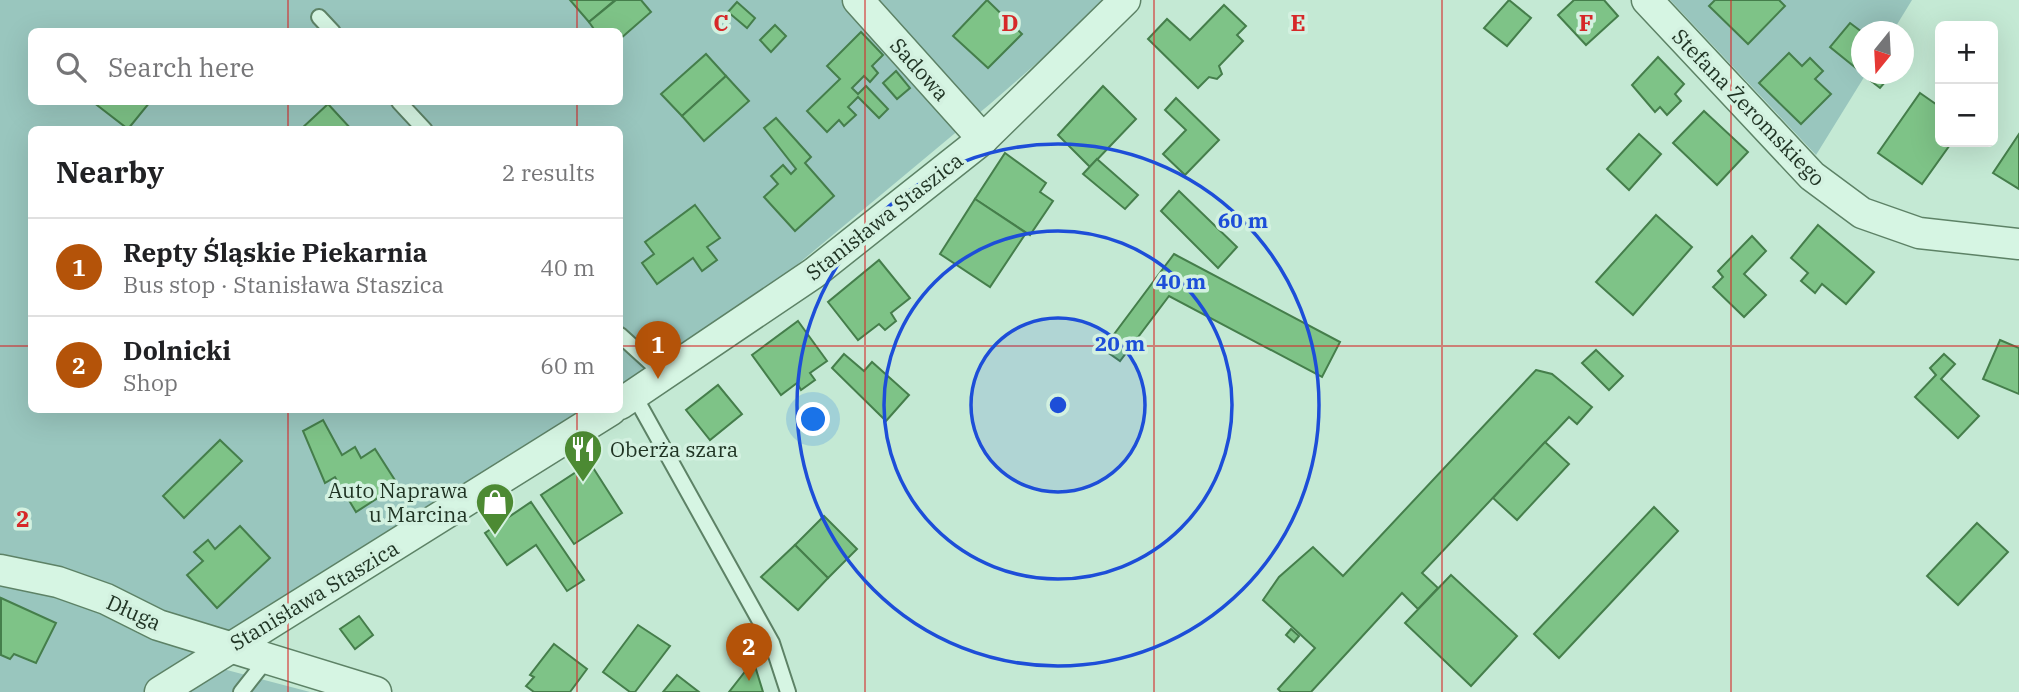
<!DOCTYPE html>
<meta charset="utf-8">
<style>
:root{--surface:#fff;--page:#f6f6f6;--text:#202124;--muted:#757577;--line:#e0e0e0;--accent:#b45309}
body{margin:0;font-family:"IBM Plex Serif",serif;background:var(--page);color:var(--text)}
.controls{position:absolute;right:21px;top:21px;display:grid;overflow:hidden;border-radius:10px;box-shadow:0 7px 28px #0002}
.controls button{width:63px;height:63px;display:grid;place-items:center;padding:0;border:0;border-bottom:2px solid var(--line);background:var(--surface);color:var(--text);font:35px sans-serif}
.compass{position:absolute;left:1851px;top:21px;width:63px;height:63px;border-radius:50%;background:var(--surface);box-shadow:0 7px 28px #0002;rotate:198deg}
.you{position:absolute;left:814px;top:420px;width:24px;height:24px;margin:-18px;border:5px solid #fff;border-radius:50%;background:#1a73e8;box-shadow:0 0 0 10px #1a73e833}
.badge{display:grid;place-items:center;width:46px;height:46px;border-radius:50%;background:var(--accent);color:#fff;font-size:23px;font-weight:700}
.pin{position:absolute;translate:-50% -58px;filter:drop-shadow(0 2px 4px #0008)}
.pin::after{content:'';position:absolute;top:37px;width:24px;height:21px;background:inherit;clip-path:polygon(0 0,100% 0,50% 100%)}
.list{margin:0;padding:0;list-style:none}
h2{display:flex;justify-content:space-between;align-items:center;height:91px;margin:0;padding:0 28px;font-size:30px}
h2 small{font-size:23px;font-weight:400;color:var(--muted)}
.list li{display:grid;grid-template-columns:46px 1fr auto;gap:21px;align-items:center;box-sizing:border-box;height:98px;padding:0 28px;border-top:2px solid var(--line)}
.list b{display:block;font-size:26px;white-space:nowrap}
.list p{margin:0;font-size:23px;white-space:nowrap;color:var(--muted)}
.list em{font-size:23px;font-style:normal;color:var(--muted)}
.icon{flex:none;width:38px;height:38px;fill:none;stroke:currentColor;stroke-width:2;stroke-linecap:round;stroke-linejoin:round}
.map{position:relative;flex:none;width:2019px;height:692px;overflow:hidden}
.search{position:absolute;background:var(--surface);box-shadow:0 7px 28px #0002;left:28px;top:28px;width:595px;height:77px;display:flex;align-items:center;gap:18px;box-sizing:border-box;padding:0 24px;border-radius:10px;color:var(--muted);font-size:26px}
.panel{position:absolute;background:var(--surface);box-shadow:0 7px 28px #0002;left:28px;top:126px;width:595px;height:287px;border-radius:10px}
.map>svg:first-child{display:block}
.green{fill:#99c6be;fill-rule:evenodd}
.building{fill:#7ec387;stroke:#457e4b;stroke-width:2}
.lines{fill:none;stroke-linecap:round;stroke-linejoin:round}
.lane-casing{stroke:#5d8266;stroke-width:18}
.street-casing{stroke:#5d8266;stroke-width:33}
.lane{stroke:#d6f5e3;stroke-width:14}
.street{stroke:#d6f5e3;stroke-width:30}
.grid{fill:none;stroke:#d62828;stroke-width:2;stroke-opacity:0.55}
.ring{fill:none;stroke:#1d4ed8;stroke-width:3.5}
.labels{text-anchor:middle;dominant-baseline:central;stroke-width:7;stroke-linejoin:round;paint-order:stroke}
.street-label{font-size:21px;fill:#1f3323;stroke:#d3f1e0}
.poi-label{font-size:21px;fill:#1f3323;stroke:#d3f1e0;text-anchor:start}
.grid-label{font-size:23px;text-anchor:middle;font-weight:bold;fill:#d62828;stroke:#d3f1e0;stroke-width:7;stroke-linejoin:round;paint-order:stroke}
.centre{fill:#1d4ed8;stroke:#d3f1e0;stroke-width:3.5}
.ring-label{font-size:21px;text-anchor:middle;font-weight:bold;fill:#1d4ed8;stroke:#d3f1e0;stroke-width:7;stroke-linejoin:round;paint-order:stroke}
</style>
<div class="map">
<svg width="2019" height="692" viewBox="0 0 2019 692">
<rect width="100%" height="100%" fill="#c4e9d4"/>
<!-- green -->
<g class="green">
<path d="M0,0H1109L990,104L756,299L620,387V130H32V410H584L193,661L310,692H0ZM32,32H620V102H32Z"/>
<polygon points="1670,0 1912,0 1893,31 1862,32 1862,74 1866,74 1816,155"/>
</g>
<!-- building -->
<g class="building">
<polygon points="570,0 615,0 589,22"/>
<polygon points="616,0 641,0 651,12 620,39 620,32 596,32 589,22"/>
<polygon points="987,0 1022,34 988,68 953,36"/>
<polygon points="1509,0 1531,18 1507,46 1484,28"/>
<polygon points="1574,0 1604,0 1618,16 1586,45 1558,15"/>
<polygon points="1715,0 1779,0 1785,6 1748,44 1709,6"/>
<polygon points="737,2 755,18 747,28 728,12"/>
<polygon points="1224,5 1246,26 1237,35 1243,41 1219,66 1222,74 1217,79 1209,77 1198,88 1148,39 1167,19 1190,40"/>
<polygon points="1850,23 1862,32 1862,73 1830,47"/>
<polygon points="775,25 786,36 771,52 760,40"/>
<polygon points="861,32 883,55 872,66 878,73 870,82 864,76 852,88 858,94 866,86 888,109 879,118 858,97 848,107 856,115 844,126 839,120 827,132 807,111 840,79 827,66"/>
<polygon points="1789,53 1802,66 1810,58 1823,71 1815,79 1831,94 1801,124 1759,83"/>
<polygon points="706,54 726,76 682,116 661,94"/>
<polygon points="1658,57 1684,84 1675,94 1681,101 1667,115 1660,107 1655,112 1632,85"/>
<polygon points="896,71 910,88 897,99 883,83"/>
<polygon points="1862,74 1892,74 1880,88"/>
<polygon points="726,76 749,101 704,141 682,116"/>
<polygon points="1103,86 1136,119 1090,167 1058,135"/>
<polygon points="1920,93 1940,107 1940,142 1952,142 1922,184 1878,153"/>
<polygon points="1176,98 1219,140 1185,175 1163,154 1186,130 1165,110"/>
<polygon points="93,102 150,102 128,129"/>
<polygon points="328,104 352,130 300,130"/>
<polygon points="1704,111 1748,152 1717,185 1673,143"/>
<polygon points="776,118 811,157 805,163 834,196 795,231 764,197 778,184 771,176 783,165 791,174 796,169 764,128"/>
<polygon points="1639,134 1661,154 1629,190 1607,169"/>
<polygon points="2019,134 2019,189 1993,173"/>
<polygon points="1005,153 1046,183 1040,192 1053,201 1030,235 975,199"/>
<polygon points="1097,159 1138,195 1125,209 1083,174"/>
<polygon points="1179,191 1237,247 1218,268 1161,211"/>
<polygon points="975,199 1026,233 990,287 940,254"/>
<polygon points="695,205 720,238 707,247 717,260 702,271 693,258 657,284 642,263 654,254 645,242"/>
<polygon points="1656,215 1692,247 1633,315 1596,282"/>
<polygon points="1818,225 1874,272 1846,304 1822,284 1815,293 1801,281 1808,273 1791,258"/>
<polygon points="1752,236 1766,251 1744,274 1766,295 1744,317 1713,287 1723,277 1718,271"/>
<polygon points="1174,254 1340,342 1322,377 1169,296 1120,361 1103,349"/>
<polygon points="879,260 910,298 891,313 896,321 885,330 879,324 858,340 828,302"/>
<polygon points="798,321 827,361 810,373 815,380 801,390 797,383 781,395 752,355"/>
<polygon points="2000,340 2019,348 2019,394 1983,379"/>
<polygon points="1596,350 1623,376 1609,390 1582,363"/>
<polygon points="844,354 864,371 872,362 909,395 886,421 832,368"/>
<polygon points="1944,354 1955,364 1941,379 1979,416 1958,438 1915,397 1936,375 1930,368"/>
<polygon points="1536,370 1552,374 1592,407 1577,424 1569,417 1422,573 1438,588 1418,609 1402,593 1311,692 1281,692 1278,689 1315,648 1263,600 1279,577 1313,547 1343,576"/>
<polygon points="718,385 742,414 710,440 686,410"/>
<polygon points="323,420 342,455 355,447 361,458 375,449 398,485 356,512 335,477 325,483 303,431"/>
<polygon points="220,440 242,461 184,518 163,496"/>
<polygon points="1545,442 1569,464 1517,520 1493,498"/>
<polygon points="590,463 622,513 574,544 541,495"/>
<polygon points="531,502 584,580 567,591 536,545 507,565 485,533"/>
<polygon points="1654,507 1678,531 1559,658 1534,634"/>
<polygon points="824,516 857,549 828,578 795,545"/>
<polygon points="1977,523 2008,552 1958,605 1927,576"/>
<polygon points="240,526 270,558 217,608 187,575 203,561 194,552 208,540 215,549"/>
<polygon points="795,545 828,578 798,610 761,577"/>
<polygon points="1451,575 1517,636 1471,686 1405,623"/>
<polygon points="1,598 56,623 36,663 14,654 10,659 1,655"/>
<polygon points="359,616 373,635 355,649 340,629"/>
<polygon points="638,625 670,646 635,692 630,692 603,672"/>
<polygon points="1291,629 1299,636 1294,642 1286,635"/>
<polygon points="554,644 587,669 570,692 534,692 526,686 534,677 530,675"/>
<polygon points="755,666 763,692 729,692 747,669"/>
<polygon points="677,675 699,692 663,692"/>
</g>
<g class="lines">
<!-- lane casing -->
<g class="lane-casing">
<g id="lane">
<polyline points="319,17 333,32"/>
<polyline points="399,102 425,130"/>
<polyline points="620,335 664,375"/>
<polyline points="634,395 772,643 788,692"/>
<polyline points="241,692 267,659"/>
</g>
</g>
<!-- street casing -->
<g class="street-casing">
<g id="street">
<polyline points="858,0 983,139"/>
<polyline points="1647,0 1812,176 1862,213 1919,233 2019,244"/>
<polyline points="620,404 814,273 983,139 1125,0"/>
<polyline points="0,570 58,582 106,599 158,625 376,692"/>
<polyline points="160,692 611,410"/>
</g>
</g>
<!-- lane -->
<use href="#lane" class="lane"/>
<!-- street -->
<use href="#street" class="street"/>
</g>
<!-- grid -->
<path class="grid" d="M288,0V32M577,0V32M865,0V692M1154,0V692M1442,0V692M1731,0V692M288,102V130M577,102V130M0,346H32M620,346H2019M288,410V692M577,410V692"/>
<!-- distance rings -->
<circle cx="1058" cy="405" r="87" fill="#1d4ed8" fill-opacity=".12"/>
<g class="ring">
<circle cx="1058" cy="405" r="87"/>
<circle cx="1058" cy="405" r="174"/>
<circle cx="1058" cy="405" r="261"/>
</g>
<!-- icons -->
<defs>
<g id="restaurant-pin" transform="scale(2.0125)"><path d="M0 17L-7.5 6A9.5 9.5 0 1 1 7.5 6Z" fill="#4c8a33" stroke="#d3f1e0"/><path d="M-5-6h1v4h1v-4h1v4h1v-4h1v5L-1.5 .5V6h-2V.5L-5-1ZM5-6V6H3V1.5H1.5Q1.5-4 5-6Z" fill="#fff"/></g>
<g id="shop-pin" transform="scale(2.0125)"><path d="M0 17L-7.5 6A9.5 9.5 0 1 1 7.5 6Z" fill="#4c8a33" stroke="#d3f1e0"/><path d="M-5-2.5h2.3a2.7 3.5 0 0 1 5.4 0H5L5.5 6h-11ZM-1.5-2.5h3a1.5 2.3 0 0 0-3 0Z" fill="#fff"/></g>
</defs>
<g fill-rule="evenodd">
<use href="#restaurant-pin" x="583" y="449"/>
<use href="#shop-pin" x="495" y="502"/>
</g>
<g class="labels">
<!-- street labels -->
<g class="street-label">
<text transform="translate(920 69) rotate(48)">Sadowa</text>
<text transform="translate(1749 107) rotate(46)">Stefana Żeromskiego</text>
<text transform="translate(884 216) rotate(-38)">Stanisława Staszica</text>
<text transform="translate(314 595) rotate(-31)">Stanisława Staszica</text>
<text transform="translate(134 612) rotate(24)">Długa</text>
</g>
<!-- poi labels -->
<g class="poi-label">
<text x="610" y="449">Oberża szara</text>
<text x="468" y="490" text-anchor="end">Auto Naprawa<tspan x="468" dy="24">u Marcina</tspan></text>
</g>
</g>
<g class="grid-label">
<text x="721" y="31">C</text>
<text x="1010" y="31">D</text>
<text x="1298" y="31">E</text>
<text x="1586" y="31">F</text>
<text x="23" y="527">2</text>
</g>
<circle cx="1058" cy="405" r="10" class="centre"/>
<g class="ring-label">
<text x="1243" y="228">60 m</text>
<text x="1181" y="289">40 m</text>
<text x="1120" y="351">20 m</text>
</g>
</svg>
<div class="controls">
<button>+</button>
<button>−</button>
</div>
<svg class="compass" viewBox="-18 -18 36 36"><path d="M0-13l5 13h-10z" fill="#e53935"/><path d="M0 13l5-13h-10z" fill="#757577"/></svg>
<div class="you"></div>
<div class="pin badge" style="left:658px;top:379px">1</div>
<div class="pin badge" style="left:749px;top:681px">2</div>
<div class="search"><svg class="icon" aria-label="search" viewBox="0 0 24 24"><circle cx="10" cy="10" r="6"/><path d="M15 15l6 6"/></svg>Search here</div>
<section class="panel">
<h2>Nearby<small>2 results</small></h2>
<ul class="list">
<li><span class="badge">1</span><div><b>Repty Śląskie Piekarnia</b><p>Bus stop · Stanisława Staszica</p></div><em>40 m</em></li>
<li><span class="badge">2</span><div><b>Dolnicki</b><p>Shop</p></div><em>60 m</em></li>
</ul>
</section>
</div>
